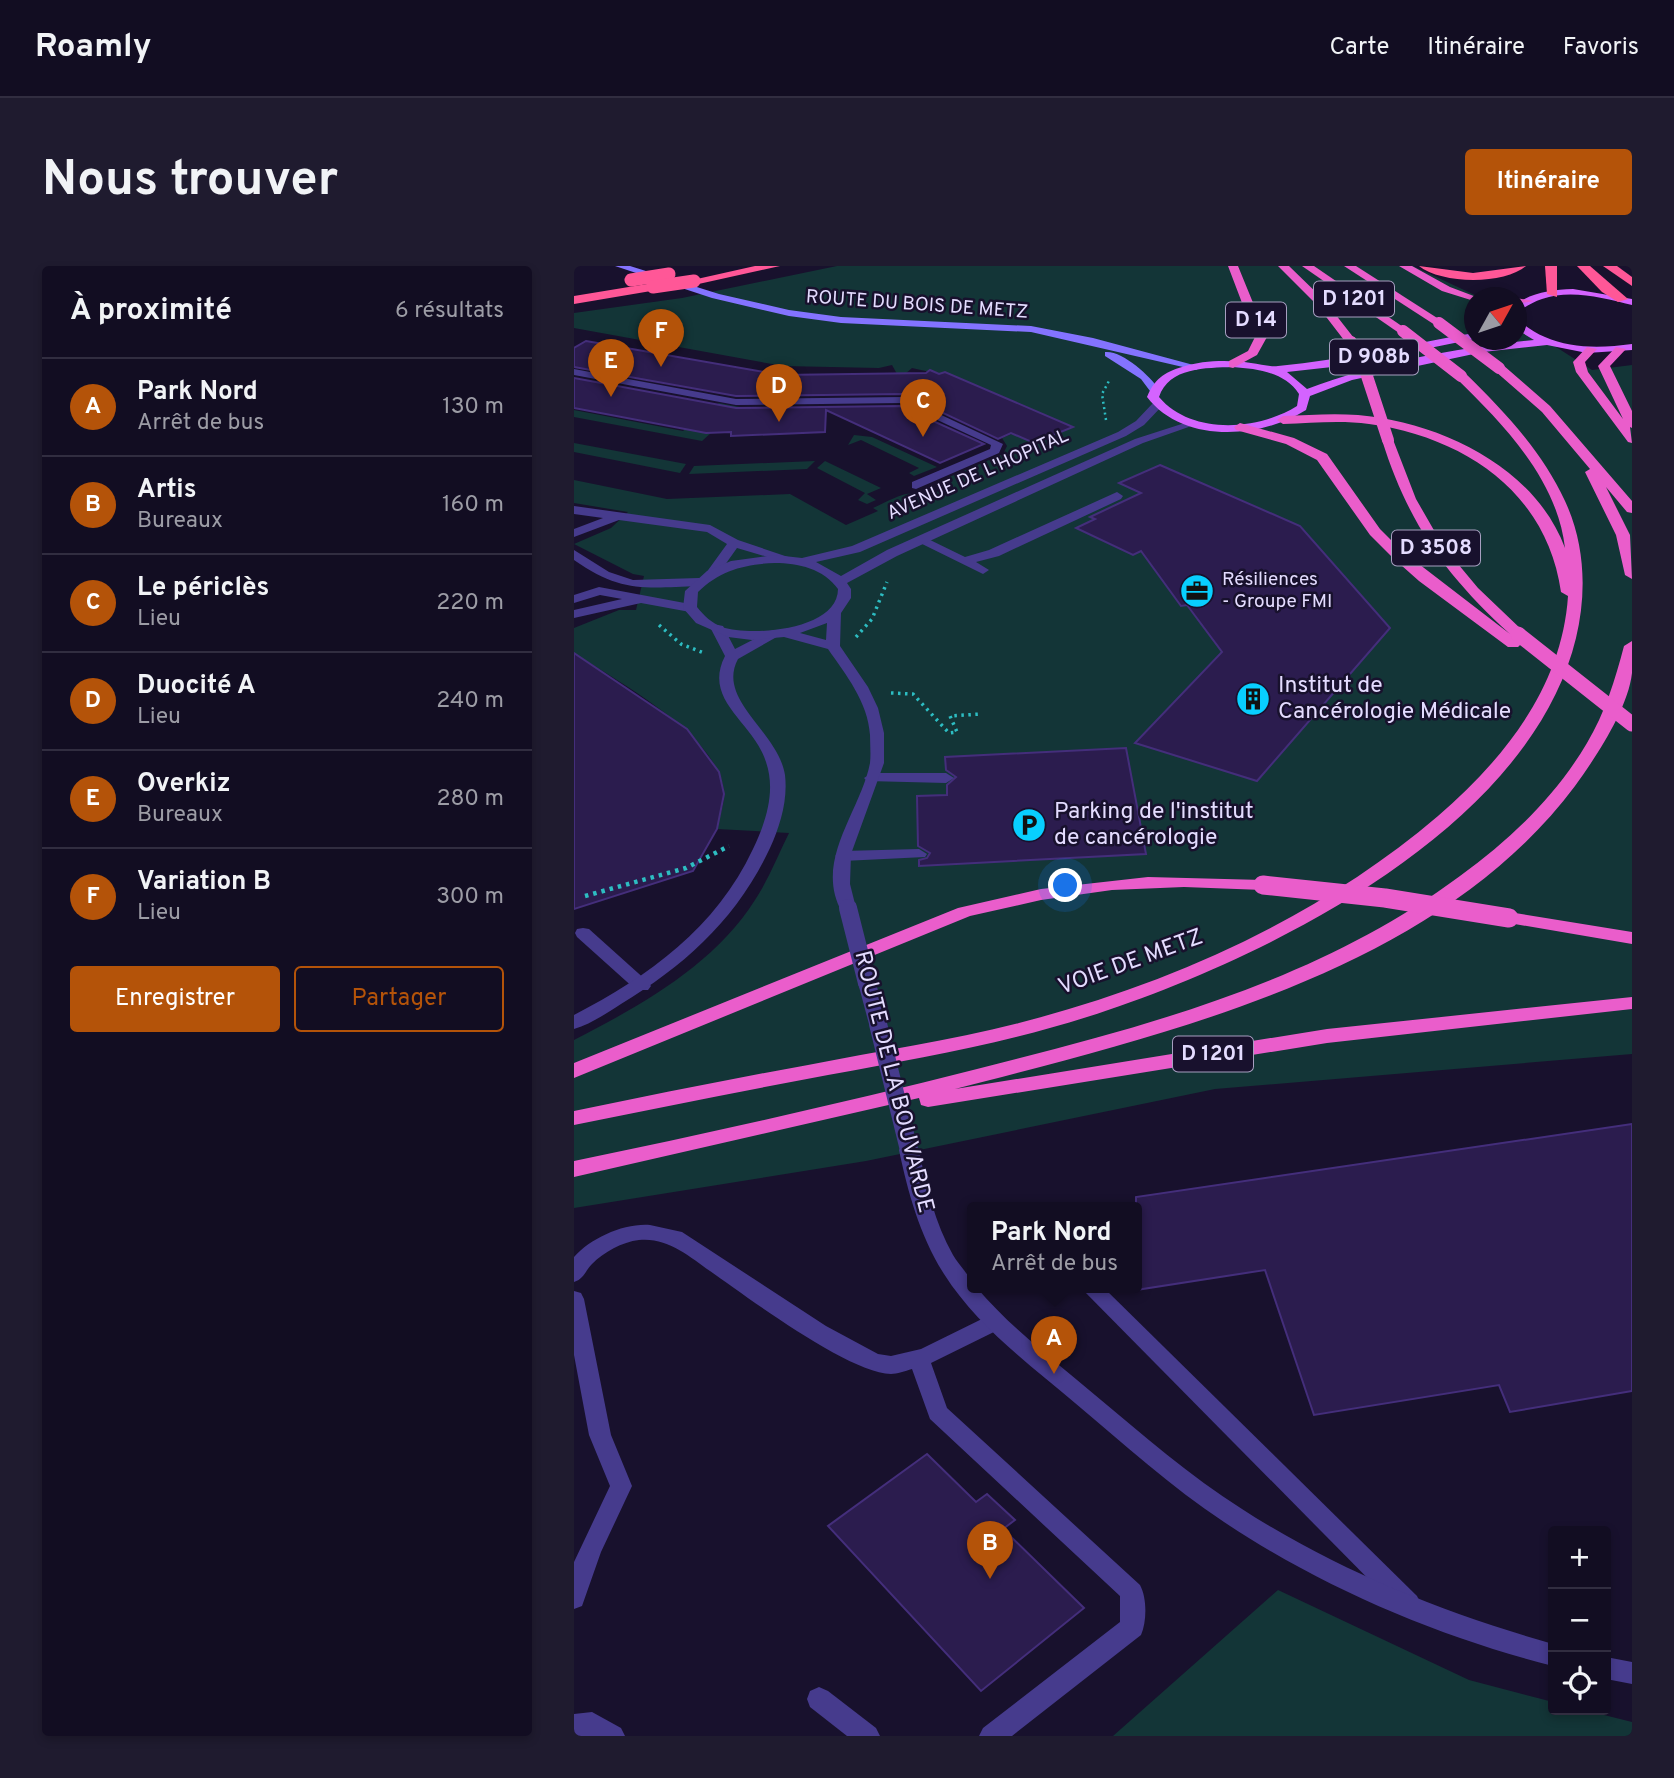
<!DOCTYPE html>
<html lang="fr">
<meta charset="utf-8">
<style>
:root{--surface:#120d22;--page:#1f1b2f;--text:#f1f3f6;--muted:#9c9ca5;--line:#312d40;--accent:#b45309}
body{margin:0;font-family:Overpass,sans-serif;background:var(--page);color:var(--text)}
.controls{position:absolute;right:21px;bottom:21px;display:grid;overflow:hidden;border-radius:7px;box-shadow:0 4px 10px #0003}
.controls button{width:63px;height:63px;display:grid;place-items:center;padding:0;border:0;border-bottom:2px solid var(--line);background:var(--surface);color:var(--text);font:35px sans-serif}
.compass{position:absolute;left:890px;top:21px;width:63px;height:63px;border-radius:50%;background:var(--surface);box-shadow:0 4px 10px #0003;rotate:50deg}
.you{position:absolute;left:492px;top:620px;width:24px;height:24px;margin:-18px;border:5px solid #fff;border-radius:50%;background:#1a73e8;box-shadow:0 0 0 10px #1a73e833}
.badge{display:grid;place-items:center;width:46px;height:46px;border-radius:50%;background:var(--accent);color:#fff;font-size:23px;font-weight:700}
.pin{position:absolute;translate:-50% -58px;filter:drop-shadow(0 2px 4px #0008)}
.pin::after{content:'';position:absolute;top:37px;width:24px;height:21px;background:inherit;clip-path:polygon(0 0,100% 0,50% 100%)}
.popup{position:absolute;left:393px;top:936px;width:175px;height:91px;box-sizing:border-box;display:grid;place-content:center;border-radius:7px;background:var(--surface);filter:drop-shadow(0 2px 5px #0005);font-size:23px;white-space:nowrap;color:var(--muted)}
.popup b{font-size:26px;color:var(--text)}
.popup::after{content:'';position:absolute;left:50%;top:100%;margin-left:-14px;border:14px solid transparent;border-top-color:var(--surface)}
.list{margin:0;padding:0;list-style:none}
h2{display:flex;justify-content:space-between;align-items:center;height:91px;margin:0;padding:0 28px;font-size:30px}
h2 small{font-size:23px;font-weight:400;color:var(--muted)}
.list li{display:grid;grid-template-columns:46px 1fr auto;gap:21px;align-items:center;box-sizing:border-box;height:98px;padding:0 28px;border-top:2px solid var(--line)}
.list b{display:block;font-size:26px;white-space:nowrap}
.list p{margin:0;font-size:23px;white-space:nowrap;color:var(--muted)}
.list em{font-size:23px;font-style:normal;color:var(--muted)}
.actions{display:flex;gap:14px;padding:21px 28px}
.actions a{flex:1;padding:16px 0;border:2px solid var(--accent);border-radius:7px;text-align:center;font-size:24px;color:var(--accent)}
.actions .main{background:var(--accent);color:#fff}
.icon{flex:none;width:38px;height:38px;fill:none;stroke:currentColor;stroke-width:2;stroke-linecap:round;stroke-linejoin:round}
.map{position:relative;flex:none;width:1058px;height:1470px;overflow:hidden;border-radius:7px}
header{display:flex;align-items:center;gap:42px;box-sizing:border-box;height:98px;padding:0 35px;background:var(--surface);border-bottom:2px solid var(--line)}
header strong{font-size:33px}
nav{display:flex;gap:38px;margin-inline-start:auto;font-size:24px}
.intro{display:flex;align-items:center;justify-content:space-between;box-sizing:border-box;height:168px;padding:0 42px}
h1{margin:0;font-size:49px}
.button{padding:18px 32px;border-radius:7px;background:var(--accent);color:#fff;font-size:24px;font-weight:700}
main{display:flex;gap:42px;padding:0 42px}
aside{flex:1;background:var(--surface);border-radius:7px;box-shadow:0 4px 10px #0003}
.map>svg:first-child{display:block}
.green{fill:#133537}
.building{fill:#2b1c4e;stroke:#442e7b;stroke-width:2}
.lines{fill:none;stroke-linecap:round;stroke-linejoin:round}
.path-far2{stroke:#2dbdc2;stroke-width:2.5;stroke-dasharray:2 3.5;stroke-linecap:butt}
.path-far1{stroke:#2dbdc2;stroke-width:3.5;stroke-dasharray:2.5 4.5;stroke-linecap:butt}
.path{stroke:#2dbdc2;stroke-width:4.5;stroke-dasharray:3.5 5;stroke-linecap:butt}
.service{fill:#463b8d;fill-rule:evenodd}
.minor{fill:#463b8d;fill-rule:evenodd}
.tertiary{fill:#463b8d;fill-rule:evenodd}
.secondary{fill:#8473ff;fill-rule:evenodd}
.primary{fill:#d463ff;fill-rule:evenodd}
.trunk{fill:#ea5dcb;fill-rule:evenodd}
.motorway{fill:#ff5797;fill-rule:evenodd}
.tertiary-bridge{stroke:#463b8d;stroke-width:18}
.trunk-bridge-far2{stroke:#ea5dcb;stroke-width:12}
.trunk-bridge-far1{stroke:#ea5dcb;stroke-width:15}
.trunk-bridge{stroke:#ea5dcb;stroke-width:19}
.motorway-bridge{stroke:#ff5797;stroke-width:13}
.labels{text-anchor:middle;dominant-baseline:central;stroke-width:5;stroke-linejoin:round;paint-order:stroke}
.far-street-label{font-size:19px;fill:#e4dcff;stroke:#18112d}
.far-poi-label{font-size:19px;fill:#e4dcff;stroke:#18112d;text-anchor:start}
.shield{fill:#18112d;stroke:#a79fc0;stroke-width:2}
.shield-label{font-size:21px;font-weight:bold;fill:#e4dcff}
.poi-label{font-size:23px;fill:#e4dcff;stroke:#18112d;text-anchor:start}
.street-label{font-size:23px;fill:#e4dcff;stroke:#18112d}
</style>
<header>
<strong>Roamly</strong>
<nav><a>Carte</a><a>Itinéraire</a><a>Favoris</a></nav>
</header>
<div class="intro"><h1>Nous trouver</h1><a class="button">Itinéraire</a></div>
<main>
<aside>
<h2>À proximité<small>6 résultats</small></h2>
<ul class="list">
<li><span class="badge">A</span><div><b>Park Nord</b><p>Arrêt de bus</p></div><em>130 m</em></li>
<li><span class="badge">B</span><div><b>Artis</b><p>Bureaux</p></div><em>160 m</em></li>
<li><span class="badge">C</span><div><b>Le périclès</b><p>Lieu</p></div><em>220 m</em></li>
<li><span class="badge">D</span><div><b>Duocité A</b><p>Lieu</p></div><em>240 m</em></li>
<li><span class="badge">E</span><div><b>Overkiz</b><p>Bureaux</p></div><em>280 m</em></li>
<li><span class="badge">F</span><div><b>Variation B</b><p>Lieu</p></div><em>300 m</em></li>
</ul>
<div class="actions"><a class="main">Enregistrer</a><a>Partager</a></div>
</aside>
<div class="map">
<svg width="1058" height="1470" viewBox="0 0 1058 1470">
<rect width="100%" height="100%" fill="#18112d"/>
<!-- green -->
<g class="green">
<path d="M263,0H839L905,31L900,32V74H942L943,56L1018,104L1058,99V788L641,823L292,895L0,942V774C66,740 140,699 181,634C195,613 204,589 215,567L143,563C145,551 151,537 150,526C144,468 44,416 0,387V362L45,344H62L70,310L59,308L0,278L37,262L54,246L0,237V214L93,233L216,228L272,259L304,245L299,242C316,235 335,221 353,230L372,222L366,215L429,188L433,180L428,172L438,168L461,177L498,161L371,106L365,108L338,102L309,127L323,108L318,99L305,102L209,100L0,62V47L108,32Z"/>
<polygon points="145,137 166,141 128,175 0,151 0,144 109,165"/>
<polygon points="280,169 298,171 363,201 340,210 335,207 345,202 287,174 274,179"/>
<polygon points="0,177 112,198 106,207 0,186"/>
<polygon points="241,195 233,203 115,208 120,200"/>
<polygon points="251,195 307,222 293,228 302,234 293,238 284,234 291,227 243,202"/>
<polygon points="704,1324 895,1414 979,1436 979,1444 1010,1444 1058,1456 1058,1470 539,1470"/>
</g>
<!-- building -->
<g class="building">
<polygon points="12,75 207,109 352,107 356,104 365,108 371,106 499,161 460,177 437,167 424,173 329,128 162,130 0,101 0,82"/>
<polygon points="0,112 162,142 326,140 410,178 366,197 252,144 251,166 157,170 157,166 132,167 0,142"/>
<polygon points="586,199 726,260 816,362 683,515 561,477 648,386 613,339 607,340 567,285 559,289 502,262 521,253 516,251 567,227 545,217"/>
<polygon points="0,387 113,463 145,506 150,528 143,563 119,605 0,643"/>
<polygon points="552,482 572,588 345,600 345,594 353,592 356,587 344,580 343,530 373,529 373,519 382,511 372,504 371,491"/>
<polygon points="1058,858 1058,1125 936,1146 925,1119 740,1149 691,1004 562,1024 562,931"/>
<polygon points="353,1188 402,1236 413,1228 441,1254 429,1263 510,1342 407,1425 254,1260"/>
</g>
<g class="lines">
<!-- path-far2 -->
<polyline class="path-far2" points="532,154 528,128 536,113"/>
<!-- path-far1 -->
<g class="path-far1">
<polyline points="85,359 107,378 130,387"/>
<polyline points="282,371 298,353 313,316"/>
<polyline points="317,427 339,428 375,467 383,466 376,450 407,448"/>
</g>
<!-- path -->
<polyline class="path" points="11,630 112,602 155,580"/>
<!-- service -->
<g class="service">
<polygon points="0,103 162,133 329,131 429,178 425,187 342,223 338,222 338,216 416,183 417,179 327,137 162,139 0,109"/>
<polygon points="543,226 549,230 547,233 425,290 402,296 415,304 409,308 340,274 350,271 391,291 415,284"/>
<polygon points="0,240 136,259 164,274 220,293 214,297 163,282 143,310 138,311 132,307 153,278 133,266 45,254 0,271 0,263 29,252 0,248"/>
<path d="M0,284L35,306L59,314L125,312L132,316L125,320C70,322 47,327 0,294Z"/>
<polygon points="25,321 116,338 123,342 116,346 67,337 0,352 0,344 48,333 26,329 0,337 0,329"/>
<polygon points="298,507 372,507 380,512 372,517 293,515 290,512"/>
<polygon points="345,583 353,588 351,591 269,595 261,590 269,585"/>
<polygon points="9,662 15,663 74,716 77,720 74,724 62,724 3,671 1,667 3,663"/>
<path d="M76,959L108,966L252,1060L304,1088L317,1090L347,1083L414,1050L421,1048L428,1050L431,1056L428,1062L357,1097L373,1142L566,1319C573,1332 573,1355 567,1369L438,1470H405L409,1462L546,1356V1330L356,1153L338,1103C331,1105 323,1108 317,1108C275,1107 173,1031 136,1005C115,990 93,971 65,974C48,976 30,986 18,998C11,1005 10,1013 0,1016V991C17,972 50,957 76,959Z"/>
<polygon points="507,1022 530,1022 843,1330 847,1338 843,1346 835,1349 827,1346"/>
<polygon points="0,1025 7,1027 10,1033 37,1169 58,1220 27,1286 8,1340 0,1343 0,1296 36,1220 15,1169 0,1089"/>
<polygon points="245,1421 254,1425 302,1462 306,1470 273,1470 236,1441 233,1433 236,1425"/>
<polygon points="18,1446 47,1462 51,1470 0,1470 0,1448"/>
</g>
<!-- minor -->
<path class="minor" d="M144,359L149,360L161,383L196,365L201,364L208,368L164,393C142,434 204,465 211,509C214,534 206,560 196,582C164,651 112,699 47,738C33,747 17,758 0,763V749C75,710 142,662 179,583C192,556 202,525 192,496C180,456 128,435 151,390L137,363Z"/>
<!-- tertiary -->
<g class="tertiary">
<path d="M579,137L589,139L570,159L552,170L286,286L242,296L267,310L313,284L561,173L620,154L626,157L569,177L323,290L273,317L277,323V332L267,347L266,380L294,421L304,442L310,467V497L277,588L276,618L282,642L280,646H268C239,595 287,545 296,497C297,488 296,478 296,469C294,436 272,409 254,383L210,371L178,374L154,371L122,357L109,342L111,325L133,305L157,295L201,289L228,292L278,280L544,166L562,155ZM201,297C224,297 250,303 264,323C264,364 178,371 148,361C138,357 130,350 123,341L124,326C146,304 172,298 201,297ZM253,357L252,374L226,367Z"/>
<polygon points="293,711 302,717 313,758 304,764 295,758 284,717"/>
<path d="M335,877L342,879L345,884C352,920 361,957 379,989C385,1000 398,1010 398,1022H403C438,1063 481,1095 521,1129C569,1169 616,1210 668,1243C764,1305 870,1347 979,1378V1400C865,1371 749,1322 650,1256C597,1221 550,1178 501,1137C455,1098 403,1060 370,1008C346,970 334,927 325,884L328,879Z"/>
<polygon points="1032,1391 1058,1396 1058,1418 1032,1413"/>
</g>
<!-- secondary -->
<g class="secondary">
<polygon points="41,0 56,0 145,28 215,44 267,51 457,60 519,72 627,101 622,104 457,66 267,57 215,50 138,32"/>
<path d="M531,86C548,84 576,110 585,123L584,125H576L567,113L531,90Z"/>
</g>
<!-- primary -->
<g class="primary">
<path d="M999,23L1058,33V39C1029,32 997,23 968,33C958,36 951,42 942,46V38C959,26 978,24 999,23Z"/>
<path d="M942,54C952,59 960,67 971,71C998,83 1029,82 1058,78V84L1013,87L973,79L909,86L778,114L736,130L732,144C686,173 609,178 573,131C580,114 590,106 608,101C630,94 655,94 677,97C686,98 695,101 704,100C771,94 835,78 900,67V73L767,100L713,106L733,123C805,96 884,82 960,74L942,63ZM659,101C684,103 711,106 725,128L723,140C683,165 617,169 585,131C595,101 632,102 659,101Z"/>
</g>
<!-- trunk -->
<g class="trunk">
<polygon points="654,0 664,0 693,71 683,89 659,102 655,101 655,95 674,85 681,71"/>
<polygon points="704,0 715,0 751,35 783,76 781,78 773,78 743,39"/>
<polygon points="728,0 740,0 835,65 825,67"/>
<polygon points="770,0 782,0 871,57 861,59"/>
<polygon points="825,0 838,0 876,21 905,32 900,32 900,35 868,25"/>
<polygon points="942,32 960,35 942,38"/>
<polygon points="1013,81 1023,83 1011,96 1014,106 1049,153 1024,100 1042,81 1052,83 1036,100 1058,145 1058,162 1056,161 1058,177 1054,176 1002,106 999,96"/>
<polygon points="921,99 929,99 976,140 1058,235 1058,247 1053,246 1032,221 1056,269 1058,313 1051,309 1042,269 1011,206 1016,203 968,146 921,105"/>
<path d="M883,107H891C930,145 968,185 991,235C1011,278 1013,326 1002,372C955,566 687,695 513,751C428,778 341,793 254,809C169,825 84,842 0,859V845C78,829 156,813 234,799C304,785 376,775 445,757C597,718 744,652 864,550C930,493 988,421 994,330L987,326C973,226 890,171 795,158C767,154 738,157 709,158L703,154L709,150C734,149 759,147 784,149C866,156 961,201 991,282C983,213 930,159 883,113Z"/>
<path d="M666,157L720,172L753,188L806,263L828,285L936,368C872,310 834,257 808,174L818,171L842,233L869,280L904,322L949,365V371H940L947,378L944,381H934L845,315L818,291L796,269L743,194L712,178L662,164L660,161Z"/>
<path d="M1058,375C1058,386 1058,397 1058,407C1054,443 1022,491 1001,520C862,706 593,768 381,823L753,763L1058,731V743L753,777L354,841L347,839L345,832L0,911V895C135,867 269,837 403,803C573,760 743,716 886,610C936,574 981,531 1013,477C1031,447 1041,414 1050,380Z"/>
<polygon points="574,611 689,614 698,619 689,624 610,621 538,624 467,634 396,650 0,812 0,797 384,642 467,623"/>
<polygon points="935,646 1058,666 1058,678 929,656 926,652 929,648"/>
</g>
<!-- motorway -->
<g class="motorway">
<polygon points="181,0 206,0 120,19 114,15"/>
<path d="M845,0L899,7L952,0C930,19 867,18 845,0Z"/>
<polygon points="971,0 983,0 983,31 973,28"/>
<polygon points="1003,0 1016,0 1054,33 1044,36 1028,26"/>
<polygon points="1029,0 1043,0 1058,11 1058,20"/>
<polygon points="79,17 85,21 83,24 0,38 0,30"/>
</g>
<!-- tertiary-bridge -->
<g class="tertiary-bridge">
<polyline points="274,642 293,717"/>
<polyline points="304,758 335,884"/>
</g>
<!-- trunk-bridge-far2 -->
<g class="trunk-bridge-far2">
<polyline points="865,57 925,102"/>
<polyline points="829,65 887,110"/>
<polyline points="777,76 790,101 814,174"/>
</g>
<!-- trunk-bridge-far1 -->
<polyline class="trunk-bridge-far1" points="944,368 1058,458"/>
<!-- trunk-bridge -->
<polyline class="trunk-bridge" points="689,619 811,632 935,652"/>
<!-- motorway-bridge -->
<g class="motorway-bridge">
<polyline points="57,14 95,8"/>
<polyline points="79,21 120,15"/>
</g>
</g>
<!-- icons -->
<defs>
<g id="office-disc" transform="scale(1.75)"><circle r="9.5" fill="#08cfff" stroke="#18112d"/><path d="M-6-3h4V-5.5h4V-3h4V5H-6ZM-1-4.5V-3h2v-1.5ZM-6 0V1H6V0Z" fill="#111"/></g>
<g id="building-disc" transform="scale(1.75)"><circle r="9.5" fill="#08cfff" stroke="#18112d"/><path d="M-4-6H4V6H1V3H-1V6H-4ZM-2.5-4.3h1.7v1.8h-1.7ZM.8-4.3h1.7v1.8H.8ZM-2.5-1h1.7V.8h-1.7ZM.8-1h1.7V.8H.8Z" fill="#111"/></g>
<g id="parking-disc" transform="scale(1.75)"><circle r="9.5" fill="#08cfff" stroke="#18112d"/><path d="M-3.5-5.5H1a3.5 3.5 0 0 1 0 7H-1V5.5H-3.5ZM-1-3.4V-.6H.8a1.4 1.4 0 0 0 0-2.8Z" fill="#111"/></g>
</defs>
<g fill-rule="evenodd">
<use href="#office-disc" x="623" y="325"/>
<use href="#building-disc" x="679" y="433"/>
<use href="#parking-disc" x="455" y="559"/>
</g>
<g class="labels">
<!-- far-street labels -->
<g class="far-street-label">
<text transform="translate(343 39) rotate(4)">ROUTE DU BOIS DE METZ</text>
<text transform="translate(404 209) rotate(-24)">AVENUE DE L'HOPITAL</text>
</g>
<!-- far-poi labels -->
<g class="far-poi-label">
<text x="648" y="314">Résiliences<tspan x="648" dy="22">- Groupe FMI</tspan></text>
</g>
<!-- shield labels -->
<g class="shield">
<rect x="740" y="15.5" width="80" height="35" rx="5"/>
<rect x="652" y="36.5" width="60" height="35" rx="5"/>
<rect x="756" y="73.5" width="88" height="35" rx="5"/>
<rect x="818" y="264.5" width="88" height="35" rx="5"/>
<rect x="599" y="770.5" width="80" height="35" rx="5"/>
</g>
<g class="shield-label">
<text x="780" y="33">D 1201</text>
<text x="682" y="54">D 14</text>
<text x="800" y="91">D 908b</text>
<text x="862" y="282">D 3508</text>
<text x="639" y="788">D 1201</text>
</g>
<!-- poi labels -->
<g class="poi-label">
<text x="704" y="420">Institut de<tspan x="704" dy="26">Cancérologie Médicale</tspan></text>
<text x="480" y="546">Parking de l'institut<tspan x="480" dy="26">de cancérologie</tspan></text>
</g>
<!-- street labels -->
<g class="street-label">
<text transform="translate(557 697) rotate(-20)">VOIE DE METZ</text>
<text transform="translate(319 816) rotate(76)">ROUTE DE LA BOUVARDE</text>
</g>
</g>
</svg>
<div class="controls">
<button>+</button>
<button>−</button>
<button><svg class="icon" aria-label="locate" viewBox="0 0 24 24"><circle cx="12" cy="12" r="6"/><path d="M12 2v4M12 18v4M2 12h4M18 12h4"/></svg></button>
</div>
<svg class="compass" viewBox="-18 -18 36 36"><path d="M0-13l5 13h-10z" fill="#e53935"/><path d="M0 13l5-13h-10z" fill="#9c9ca5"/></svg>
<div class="you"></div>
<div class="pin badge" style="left:480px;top:1108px">A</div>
<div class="popup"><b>Park Nord</b>Arrêt de bus</div>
<div class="pin badge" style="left:416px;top:1313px">B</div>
<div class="pin badge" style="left:349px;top:171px">C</div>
<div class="pin badge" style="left:205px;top:156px">D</div>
<div class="pin badge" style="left:37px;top:131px">E</div>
<div class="pin badge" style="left:87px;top:101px">F</div>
</div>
</main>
